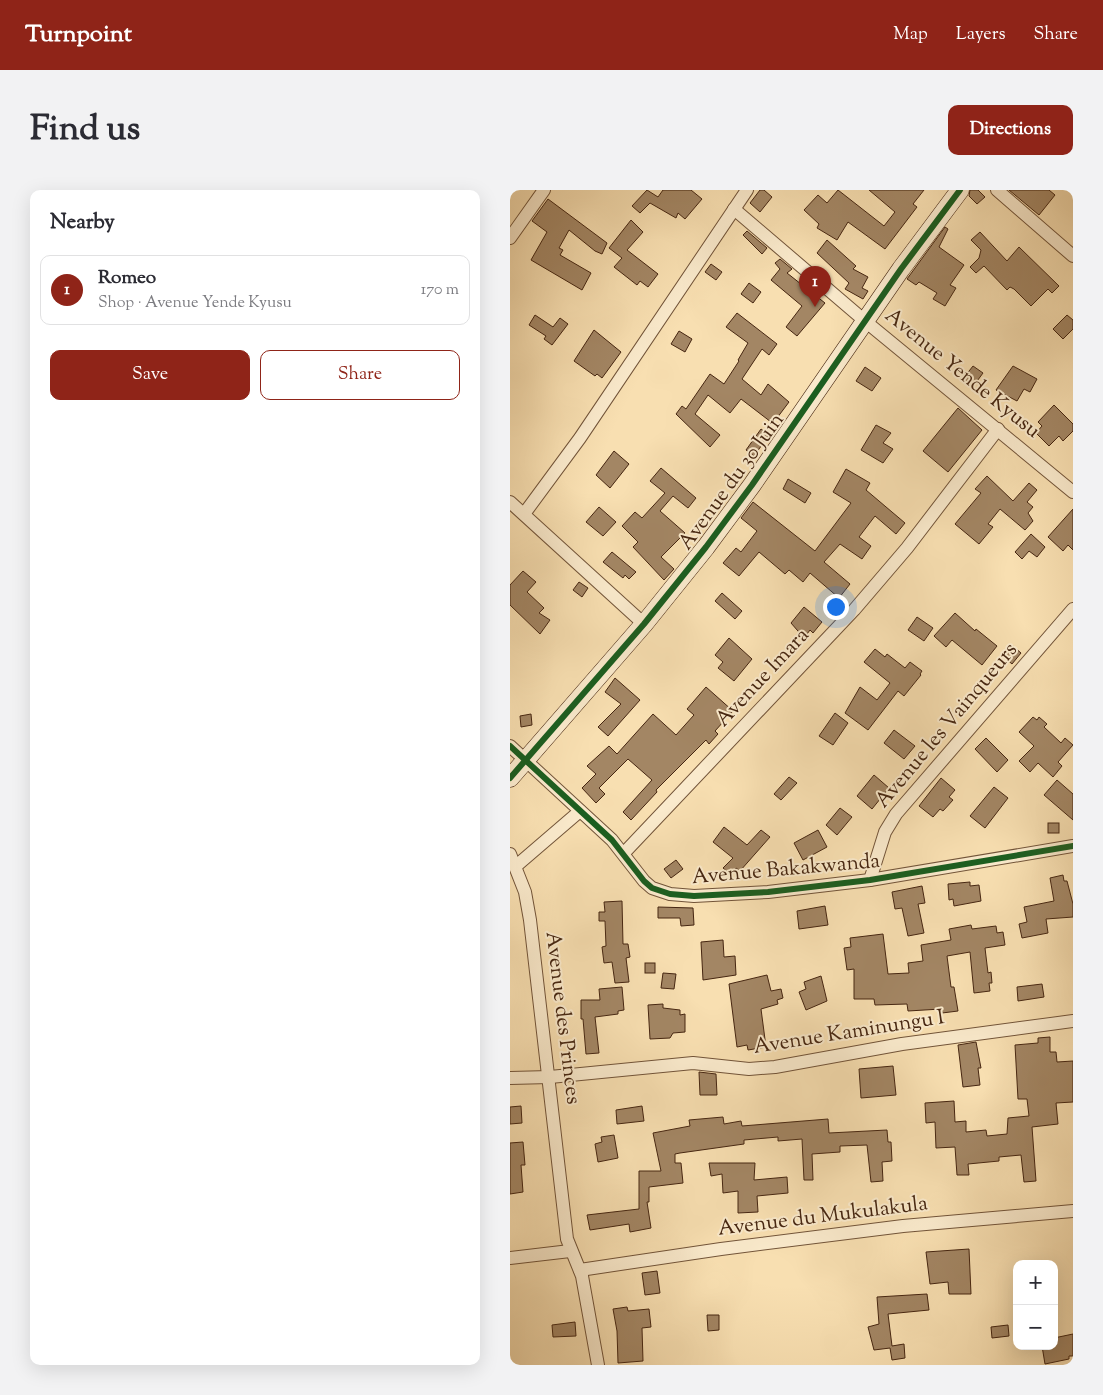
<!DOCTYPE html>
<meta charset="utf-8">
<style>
:root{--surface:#fff;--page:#f2f2f3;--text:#2b2b33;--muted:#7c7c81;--line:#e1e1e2;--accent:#8f2418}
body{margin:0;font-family:"Sorts Mill Goudy",serif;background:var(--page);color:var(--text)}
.controls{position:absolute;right:15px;bottom:15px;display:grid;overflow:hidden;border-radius:10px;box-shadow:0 5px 20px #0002}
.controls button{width:45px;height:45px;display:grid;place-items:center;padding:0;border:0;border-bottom:1px solid var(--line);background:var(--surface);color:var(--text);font:25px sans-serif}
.you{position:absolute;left:325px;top:416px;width:18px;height:18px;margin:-12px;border:4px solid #fff;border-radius:50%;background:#1a73e8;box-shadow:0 0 0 8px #1a73e833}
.badge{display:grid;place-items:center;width:32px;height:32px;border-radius:50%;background:var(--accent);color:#fff;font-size:16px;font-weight:700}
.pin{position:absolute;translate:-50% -41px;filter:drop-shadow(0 1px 2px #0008)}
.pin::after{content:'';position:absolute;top:26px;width:18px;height:15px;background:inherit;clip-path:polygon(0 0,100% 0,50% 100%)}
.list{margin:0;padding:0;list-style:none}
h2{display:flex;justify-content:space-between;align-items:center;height:65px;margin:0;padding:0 20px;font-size:21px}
h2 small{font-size:16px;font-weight:400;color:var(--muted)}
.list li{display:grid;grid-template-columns:32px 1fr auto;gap:15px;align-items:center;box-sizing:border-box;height:70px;margin:0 10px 10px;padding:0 10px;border:1px solid var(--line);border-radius:10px}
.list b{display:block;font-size:19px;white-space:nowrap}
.list p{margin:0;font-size:16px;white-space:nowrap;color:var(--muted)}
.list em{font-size:16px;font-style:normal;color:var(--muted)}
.actions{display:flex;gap:10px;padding:15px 20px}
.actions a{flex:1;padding:11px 0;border:1px solid var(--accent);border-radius:10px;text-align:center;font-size:18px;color:var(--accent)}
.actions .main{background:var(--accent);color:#fff}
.map{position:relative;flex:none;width:563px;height:1175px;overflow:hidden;border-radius:10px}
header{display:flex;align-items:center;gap:30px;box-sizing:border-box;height:70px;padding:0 25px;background:var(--accent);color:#fff}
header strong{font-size:24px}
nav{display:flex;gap:28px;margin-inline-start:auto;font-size:18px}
.intro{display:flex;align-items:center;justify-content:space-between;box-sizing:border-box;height:120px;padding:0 30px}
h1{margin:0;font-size:35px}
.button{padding:12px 22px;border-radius:10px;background:var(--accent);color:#fff;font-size:18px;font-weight:700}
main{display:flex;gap:30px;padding:0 30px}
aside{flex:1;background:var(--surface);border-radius:10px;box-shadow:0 5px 20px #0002}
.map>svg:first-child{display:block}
.building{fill:#a38664;stroke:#462611}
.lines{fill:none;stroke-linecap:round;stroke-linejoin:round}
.street-casing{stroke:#725439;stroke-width:14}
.secondary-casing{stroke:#462611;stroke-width:19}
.street{stroke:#faeacc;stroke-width:12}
.secondary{stroke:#faeacc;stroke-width:18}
.cycleway-casing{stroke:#faeacc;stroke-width:9}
.cycleway{stroke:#1b5e20;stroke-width:6}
.labels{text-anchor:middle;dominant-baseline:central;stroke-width:4;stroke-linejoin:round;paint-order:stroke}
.street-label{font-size:21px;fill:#462611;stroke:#faeacc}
</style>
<header>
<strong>Turnpoint</strong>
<nav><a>Map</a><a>Layers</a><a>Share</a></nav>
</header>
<div class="intro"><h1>Find us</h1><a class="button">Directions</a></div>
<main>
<aside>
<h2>Nearby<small></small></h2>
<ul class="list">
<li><span class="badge">1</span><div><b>Romeo</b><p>Shop · Avenue Yende Kyusu</p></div><em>170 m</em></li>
</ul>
<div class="actions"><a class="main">Save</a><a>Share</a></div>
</aside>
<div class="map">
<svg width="563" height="1175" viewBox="0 0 563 1175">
<rect width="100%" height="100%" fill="#f8dfb1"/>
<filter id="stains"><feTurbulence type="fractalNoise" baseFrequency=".004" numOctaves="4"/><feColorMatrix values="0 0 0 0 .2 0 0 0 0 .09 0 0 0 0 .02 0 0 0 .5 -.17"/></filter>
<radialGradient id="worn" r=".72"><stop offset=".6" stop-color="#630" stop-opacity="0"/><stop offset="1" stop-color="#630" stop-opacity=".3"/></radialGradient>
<!-- building -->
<g class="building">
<polygon points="137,0 148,7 153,0 181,0 192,9 175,29 168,23 166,28 140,13 130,23 122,16"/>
<polygon points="250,0 254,0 262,7 250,22 240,13"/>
<polygon points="328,0 374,36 385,22 359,0 414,0 403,14 407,17 375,59 338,32 327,50 307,38 309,34 294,20 308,5 317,13"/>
<polygon points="460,0 468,0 475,7 467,14 459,6"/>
<polygon points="499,0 539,0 545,5 529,25"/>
<polygon points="38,9 97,53 92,64 85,61 59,40 49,58 53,60 50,65 81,83 72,100 21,70 37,42 22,31"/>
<polygon points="121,30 133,42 117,60 148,84 138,97 130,91 127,95 104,77 112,68 99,58"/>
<polygon points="435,37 438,39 429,57 454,75 440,95 446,98 435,116 423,109 427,103 409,92 406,95 397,89"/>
<polygon points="237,41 257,58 252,64 233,45"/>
<polygon points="470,42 497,71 509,57 549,96 542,103 538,99 521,116 504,99 500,97 497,100 474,76 466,83 460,77 469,68 471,60 461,50"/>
<polygon points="317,50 346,76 343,79 358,87 352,98 358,101 353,109 335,99 339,93 307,63"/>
<polygon points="270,69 282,79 277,83 315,113 287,146 276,137 292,116 261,90 270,79 265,73"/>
<polygon points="201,74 212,82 206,90 195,82"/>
<polygon points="239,93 251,102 243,113 231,104"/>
<polygon points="227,123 267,154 259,165 252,159 232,189 251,205 258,194 279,212 267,228 264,228 261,232 231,209 220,223 198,205 185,224 210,245 200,257 166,224 172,216 176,219 200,184 214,194 229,171 228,170 238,153 216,137"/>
<polygon points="25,125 43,137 50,128 58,134 42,155 34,149 36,146 19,135"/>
<polygon points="557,125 563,130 563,139 553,149 543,139"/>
<polygon points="84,140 111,162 92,188 87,184 85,186 64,171"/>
<polygon points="169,141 182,149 175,162 161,154"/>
<polygon points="463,176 473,183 462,198 452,190"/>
<polygon points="503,176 527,189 520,202 514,199 507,211 486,200"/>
<polygon points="355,177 371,188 362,201 346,191"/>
<polygon points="544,215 563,234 563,241 553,251 549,246 539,256 526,243 532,236 528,232"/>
<polygon points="448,218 472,240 438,282 413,261"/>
<polygon points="366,235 381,243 373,253 383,259 373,273 351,260"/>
<polygon points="251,239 259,245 244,266 236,260"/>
<polygon points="104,261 119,274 100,298 86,285"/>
<polygon points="151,278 186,308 178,318 163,306 150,321 175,343 151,367 164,379 154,390 123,357 128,352 112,336 125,322 132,328 155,303 140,291"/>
<polygon points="336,279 360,293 356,300 395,333 386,344 365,326 349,347 361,356 352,369 330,354 314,372 340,394 329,408 300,383 293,392 279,380 275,384 249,362 229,386 213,373 226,358 231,362 247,341 231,328 243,312 305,361 341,313 323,302"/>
<polygon points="477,286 503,311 519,293 527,300 517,312 523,317 518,323 523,331 515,340 490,319 478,334 483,337 469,354 445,334 471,303 465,299"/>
<polygon points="278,289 301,303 295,313 273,299"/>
<polygon points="89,317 106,332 93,346 76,332"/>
<polygon points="563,319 563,360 558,355 553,361 538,347"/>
<polygon points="521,344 535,357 527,367 519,361 512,369 505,362"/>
<polygon points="102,362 126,382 119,389 115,385 113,388 93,372"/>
<polygon points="13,381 26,392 17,402 34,418 29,423 40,430 30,444 0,415 0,395"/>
<polygon points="69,392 78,398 72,407 63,400"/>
<polygon points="212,403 232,421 225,429 205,411"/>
<polygon points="294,417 312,432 303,443 300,440 294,448 281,433"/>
<polygon points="445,423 465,441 466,439 487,456 472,475 442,450 436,457 424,446"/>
<polygon points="407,427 423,438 414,451 398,440"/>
<polygon points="219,448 242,469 224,491 208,478 213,472 205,465"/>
<polygon points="503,456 511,463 502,474 494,467"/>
<polygon points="365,459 375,467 377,464 395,478 400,472 412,481 410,484 411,485 394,506 388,501 358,540 335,523 350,497 367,510 380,493 354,472"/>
<polygon points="105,488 130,510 98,546 88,537 111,514 95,502"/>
<polygon points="196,497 223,521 205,541 208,544 199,554 196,550 146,600 147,602 121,630 113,622 142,590 118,569 89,598 95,604 86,613 72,598 86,584 77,576 99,556 107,564 143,524 166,545 184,525 177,519"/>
<polygon points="325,523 338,533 323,555 309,546"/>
<polygon points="21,524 22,535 11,537 10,526"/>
<polygon points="523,527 527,530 529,527 537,534 534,537 551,553 555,548 563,555 548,572 552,576 543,587 528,573 520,582 509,571 524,556 509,542"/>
<polygon points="384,540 405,556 394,569 374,553"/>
<polygon points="476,548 498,570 487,582 465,559"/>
<polygon points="364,585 379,598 362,619 347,606"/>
<polygon points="279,587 287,593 271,610 264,604"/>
<polygon points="431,588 445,600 439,607 443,610 433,621 430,619 423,627 409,616"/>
<polygon points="547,590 563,604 563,630 534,605"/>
<polygon points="484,597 498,608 475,638 460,626"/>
<polygon points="330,618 342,627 327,645 316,635"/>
<rect x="538" y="633" width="11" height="10"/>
<polygon points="214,637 237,655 251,640 260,647 230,681 226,678 220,684 213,678 223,668 203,652"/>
<polygon points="308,640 317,657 293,670 284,653"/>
<polygon points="166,670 173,679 161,688 154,679"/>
<polygon points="553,685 554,691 557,691 563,714 563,727 536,729 538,743 512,748 509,734 517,732 514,717 544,711 540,688"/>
<polygon points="460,692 460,696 469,695 471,711 444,716 443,709 439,710 438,694"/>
<polygon points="412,696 415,713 408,714 414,743 398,746 392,718 385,719 382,702"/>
<polygon points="112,711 113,754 118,754 120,767 116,768 119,792 105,793 102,772 94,773 92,757 96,756 95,731 89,731 89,722 95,722 94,712"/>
<polygon points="315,716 318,735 289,739 287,721"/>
<polygon points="148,717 183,718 184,735 171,736 170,728 148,728"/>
<polygon points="461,735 462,739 486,736 487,743 493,742 495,755 475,758 478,783 481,782 482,793 479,793 480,801 464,803 460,762 437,766 441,797 444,797 448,821 432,823 431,819 398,821 397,814 365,815 364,809 344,809 344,779 337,780 334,758 341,757 340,748 373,744 378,784 399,783 398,773 413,771 411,755 441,750 439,739"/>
<polygon points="213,750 214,767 225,766 226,785 193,790 191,752"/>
<rect x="135" y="773" width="10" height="10"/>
<polygon points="153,783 166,784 164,799 151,798"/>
<polygon points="257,785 261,801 271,799 273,808 267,810 268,814 251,819 256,857 238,860 237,855 227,857 219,794"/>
<polygon points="311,786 317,811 296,820 289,802 296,799 294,792"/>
<polygon points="532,794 534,807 508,811 507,797"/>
<polygon points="112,797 114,820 108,821 108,824 85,827 89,863 76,864 73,829 71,829 71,810 90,810 89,799"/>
<polygon points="153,814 153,818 170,820 170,825 175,824 175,842 163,843 160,848 140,849 138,815"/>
<polygon points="540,847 540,862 546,862 547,872 563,871 563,912 546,913 548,934 522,937 526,991 514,992 511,965 489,967 489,971 458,974 459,985 447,985 445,957 426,958 425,932 416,933 415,913 444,911 445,932 456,931 456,942 476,940 477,946 497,944 498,928 519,926 517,909 508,909 505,855 528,853 528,848"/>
<polygon points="466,852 471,878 468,878 470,895 453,897 448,855"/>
<polygon points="383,876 386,905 351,908 349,879"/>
<polygon points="189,882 206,884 207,905 190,905"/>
<polygon points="11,916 12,933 0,934 0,917"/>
<polygon points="132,916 134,931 107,934 106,920"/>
<polygon points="213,927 214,934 231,931 232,936 318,929 319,943 377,940 378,952 381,952 382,971 372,972 373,991 361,992 357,955 330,956 330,962 302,964 303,990 294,990 292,949 268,951 268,947 234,950 234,954 170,963 165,964 165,973 171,973 173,993 139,997 139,1012 137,1012 141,1038 120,1042 119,1034 80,1040 77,1025 129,1019 129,981 151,981 143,943 180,936 179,930"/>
<polygon points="104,945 108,968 88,972 85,954 92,952 91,947"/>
<polygon points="13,952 15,975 11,975 13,1002 0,1004 0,953"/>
<polygon points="199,973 245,973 244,990 277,987 278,1003 247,1006 248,1022 228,1023 228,1001 213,1003 212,984 201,986"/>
<polygon points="459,1059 461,1104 439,1104 438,1092 420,1094 416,1062"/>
<polygon points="147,1081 150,1103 135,1105 132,1083"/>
<polygon points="417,1104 419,1120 378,1124 382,1156 394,1154 395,1168 382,1170 380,1158 364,1160 358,1137 369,1134 367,1107"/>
<polygon points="117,1117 118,1121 139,1119 141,1137 132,1138 133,1171 108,1173 107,1141 103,1119"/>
<polygon points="197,1125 209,1125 209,1140 198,1141"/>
<polygon points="65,1132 66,1146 43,1147 42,1135"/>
<polygon points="498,1135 499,1146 482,1148 481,1137"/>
<polygon points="563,1144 563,1166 559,1166 559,1169 535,1174 532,1156 544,1156 544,1148"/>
</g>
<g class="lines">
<!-- street casing -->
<g class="street-casing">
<g id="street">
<polyline points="487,0 563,66"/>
<polyline points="224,19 355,131 563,302"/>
<polyline points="0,48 34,0"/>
<polyline points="0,312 134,434"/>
<polyline points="14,324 70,248 237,0"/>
<polyline points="0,556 102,650 134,691 142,698 160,704 184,706 258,702 360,690 563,656"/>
<polyline points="114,663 344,420 397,358 488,239"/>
<polyline points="0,664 15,702 20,730 57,1049 72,1086 88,1175"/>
<polyline points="6,676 70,621"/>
<polyline points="360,690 375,642 386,624 563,419"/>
<polyline points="0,888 40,887 183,873 239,879 265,877 392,854 563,831"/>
<polyline points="0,1068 60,1061"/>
<polyline points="70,1080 211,1059 393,1036 563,1021"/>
</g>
</g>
<!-- secondary casing -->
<g class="secondary-casing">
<polyline id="secondary" points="0,588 134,434 196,357 242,295 391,79 450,0"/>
</g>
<!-- street -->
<use href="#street" class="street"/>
<!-- secondary -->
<use href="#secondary" class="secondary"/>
<!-- cycleway casing -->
<g class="cycleway-casing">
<g id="cycleway">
<polyline points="0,556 102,650 134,691 142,698 160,704 184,706 258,702 360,690 563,656"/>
<polyline points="0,588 134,434 196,357 242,295 391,79 450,0"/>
</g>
</g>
<!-- cycleway -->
<use href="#cycleway" class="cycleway"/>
</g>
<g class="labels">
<!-- street labels -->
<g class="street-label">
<text transform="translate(452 184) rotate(39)">Avenue Yende Kyusu</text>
<text transform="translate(222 292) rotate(-54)">Avenue du 30 Juin</text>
<text transform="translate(253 488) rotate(-47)">Avenue Imara</text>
<text transform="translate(437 536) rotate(-50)">Avenue les Vainqueurs</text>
<text transform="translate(276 680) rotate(-5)">Avenue Bakakwanda</text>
<text transform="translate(52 828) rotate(83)">Avenue des Princes</text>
<text transform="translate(339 843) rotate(-9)">Avenue Kaminungu I</text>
<text transform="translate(313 1027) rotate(-7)">Avenue du Mukulakula</text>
</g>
</g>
<rect width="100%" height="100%" filter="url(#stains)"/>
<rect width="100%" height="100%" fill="url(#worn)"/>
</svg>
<div class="controls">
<button>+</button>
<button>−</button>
</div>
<div class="you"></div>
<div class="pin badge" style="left:305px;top:117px">1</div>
</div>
</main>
